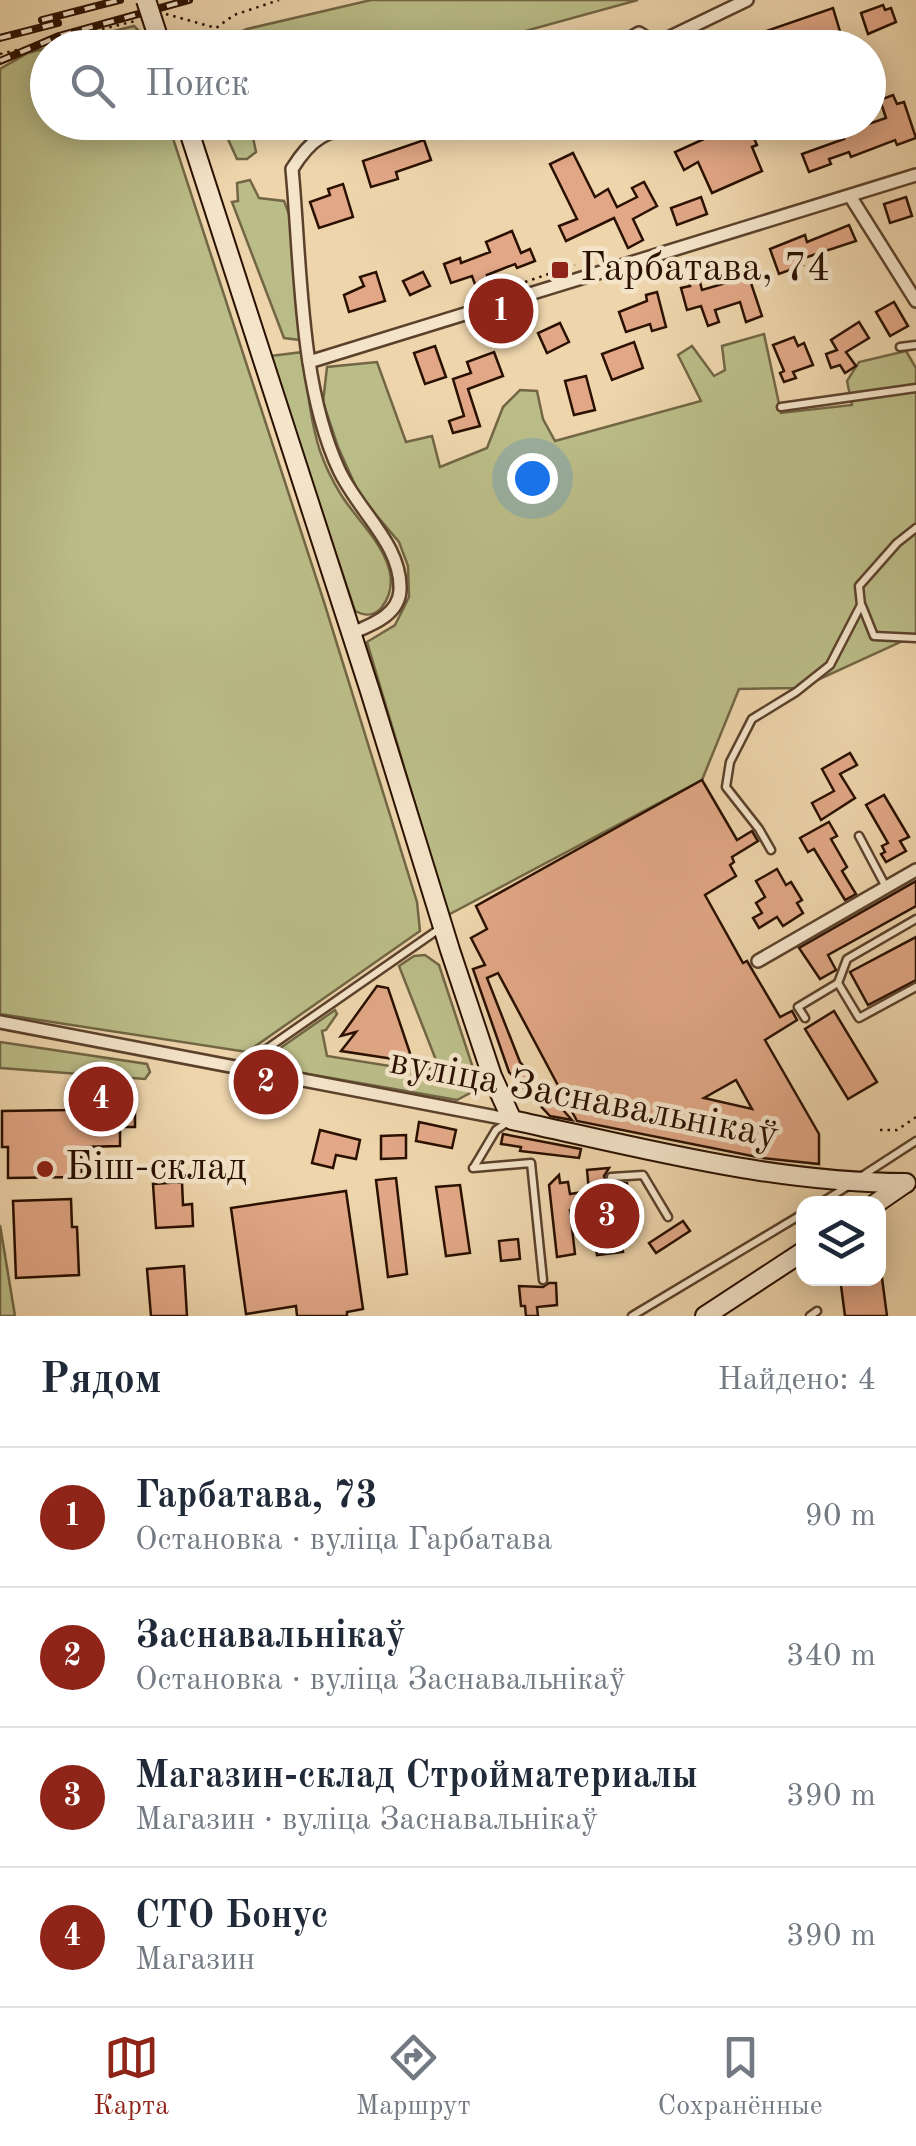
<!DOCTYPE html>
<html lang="ru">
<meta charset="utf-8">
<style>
:root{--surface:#fff;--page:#f2f2f3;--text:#1f2937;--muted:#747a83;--line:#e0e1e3;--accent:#8f2418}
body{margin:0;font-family:"Old Standard TT",serif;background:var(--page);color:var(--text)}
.controls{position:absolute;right:30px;bottom:30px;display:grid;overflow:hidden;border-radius:20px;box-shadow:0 5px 25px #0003}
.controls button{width:90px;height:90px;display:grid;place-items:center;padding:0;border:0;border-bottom:2px solid var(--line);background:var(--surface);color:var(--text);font:50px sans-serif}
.you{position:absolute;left:532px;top:478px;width:35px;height:35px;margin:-25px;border:8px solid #fff;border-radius:50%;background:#1a73e8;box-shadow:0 0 0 15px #1a73e833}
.badge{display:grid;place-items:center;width:65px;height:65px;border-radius:50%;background:var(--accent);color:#fff;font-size:32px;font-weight:700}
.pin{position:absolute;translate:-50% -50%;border:5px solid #fff;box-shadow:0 2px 10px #0006}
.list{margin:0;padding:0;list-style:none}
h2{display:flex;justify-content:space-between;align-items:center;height:130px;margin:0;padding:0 40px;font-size:42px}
h2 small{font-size:32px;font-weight:400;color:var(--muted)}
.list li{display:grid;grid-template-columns:65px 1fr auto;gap:30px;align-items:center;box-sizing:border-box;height:140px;padding:0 40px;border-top:2px solid var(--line)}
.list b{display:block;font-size:38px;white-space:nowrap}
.list p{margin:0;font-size:32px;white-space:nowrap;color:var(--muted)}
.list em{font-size:32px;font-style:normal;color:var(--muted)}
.icon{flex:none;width:55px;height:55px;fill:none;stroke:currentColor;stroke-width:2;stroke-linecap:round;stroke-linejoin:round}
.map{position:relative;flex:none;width:916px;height:1316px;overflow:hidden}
.search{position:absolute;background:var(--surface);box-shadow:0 5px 25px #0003;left:30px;right:30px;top:30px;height:110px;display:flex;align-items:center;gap:25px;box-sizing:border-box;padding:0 35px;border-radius:55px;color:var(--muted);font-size:38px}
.sheet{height:690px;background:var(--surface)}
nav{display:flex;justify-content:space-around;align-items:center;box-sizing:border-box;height:140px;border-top:2px solid var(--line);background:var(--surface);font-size:28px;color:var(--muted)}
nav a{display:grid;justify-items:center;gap:5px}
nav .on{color:var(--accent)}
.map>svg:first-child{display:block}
.green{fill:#bbbd88;stroke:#726644;stroke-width:2.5}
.building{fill:#e1a786;stroke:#2a1000;stroke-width:2.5;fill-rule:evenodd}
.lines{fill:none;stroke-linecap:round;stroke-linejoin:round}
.lane-casing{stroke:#5b412b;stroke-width:11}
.street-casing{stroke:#5b412b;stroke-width:16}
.secondary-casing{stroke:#2a1000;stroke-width:22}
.path{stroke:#2a1000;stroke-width:2.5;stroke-dasharray:2.5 5;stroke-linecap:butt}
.lane{stroke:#f4e4c9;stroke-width:6}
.street{stroke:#f4e4c9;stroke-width:11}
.secondary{stroke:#f4e4c9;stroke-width:18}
.rail-casing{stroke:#2a1000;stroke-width:8}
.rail{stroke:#f4e4c9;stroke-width:4;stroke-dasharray:11;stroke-linecap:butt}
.secondary-bridge-casing{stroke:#2a1000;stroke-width:22;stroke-linecap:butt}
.secondary-bridge{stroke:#f4e4c9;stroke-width:18}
.poi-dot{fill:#8f2418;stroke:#f4e4c9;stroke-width:4}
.labels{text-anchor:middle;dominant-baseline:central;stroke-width:9;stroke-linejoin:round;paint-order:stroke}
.poi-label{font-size:40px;fill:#2a1000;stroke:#f4e4c9;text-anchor:start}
.street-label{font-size:40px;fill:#2a1000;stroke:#f4e4c9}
</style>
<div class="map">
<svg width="916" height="1316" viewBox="0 0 916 1316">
<rect width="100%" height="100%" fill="#eed5ac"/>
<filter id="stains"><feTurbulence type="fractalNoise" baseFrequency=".002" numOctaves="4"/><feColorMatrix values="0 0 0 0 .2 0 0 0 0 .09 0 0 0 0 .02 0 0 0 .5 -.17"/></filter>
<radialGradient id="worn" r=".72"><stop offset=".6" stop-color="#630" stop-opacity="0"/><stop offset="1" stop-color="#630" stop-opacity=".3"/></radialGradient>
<!-- green -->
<g class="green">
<polygon points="371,0 638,0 467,47 207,47 247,29"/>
<polygon points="134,26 140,32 145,47 51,47"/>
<polygon points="47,48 48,122 168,123 324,602 417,902 420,931 247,1052 0,1014 0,69 28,53"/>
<polygon points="200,123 250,123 256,152 247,159 237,159 227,137"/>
<polygon points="250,180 259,198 284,201 294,227 305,334 299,340 284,338 232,202 238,201 237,183"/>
<polygon points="764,334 781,413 852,405 847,381 859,362 906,351 916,368 916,635 800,688 739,689 702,780 448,915 367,642 395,625 409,597 408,566 399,542 360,496 338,447 323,402 327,367 377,362 406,442 432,436 440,467 487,448 503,407 520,390 537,391 543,419 555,441 701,401 678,355 692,346 714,376 725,370 722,346"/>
<path d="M303,352C307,385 310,420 320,451C325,465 332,480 340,493C358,524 412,567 382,607C374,617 365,616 355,611L270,356Z"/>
<polygon points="425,955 439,965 476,1077 472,1092 457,1100 268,1067 266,1058 335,1010 337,1014 326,1030 322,1031 327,1056 427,1072 436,1060 399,966 414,956"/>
<polygon points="0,1042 147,1064 150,1072 145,1079 0,1068"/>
<polygon points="0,1225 15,1316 0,1316"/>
</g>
<!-- building -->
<g class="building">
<polygon points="883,5 885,10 891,8 896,22 868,34 861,13"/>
<polygon points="833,8 841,35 831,38 828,32 804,39 808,48 717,48"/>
<polygon points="893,95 897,104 904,102 916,138 897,145 895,140 851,157 849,152 829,159 831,164 809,172 802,154 844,139 839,126 852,122 854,129 886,118 880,100"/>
<polygon points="726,129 730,137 750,129 757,145 752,147 762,171 712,193 698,162 684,170 675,152"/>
<polygon points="424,140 431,160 396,172 398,179 371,187 363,161"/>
<polygon points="573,153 595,197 608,189 617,207 637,197 632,188 644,182 657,206 633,219 643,240 628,248 614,218 566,241 559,226 577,219 550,164"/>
<polygon points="343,184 353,217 319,228 310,202 330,195 328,189"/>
<polygon points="701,197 707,214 677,225 671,208"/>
<polygon points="906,197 912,216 890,223 884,204"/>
<polygon points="849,225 856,241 801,259 803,265 779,274 770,249 805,235 807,242"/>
<polygon points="512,231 521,253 530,249 535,261 517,268 515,264 487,275 490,282 476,287 472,276 451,283 444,264 460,258 461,263 490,252 486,242"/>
<polygon points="746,268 762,316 746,322 740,302 715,310 719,322 708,326 701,306 687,310 681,288 690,286 688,280 699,278 702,290 733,281 731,273"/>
<polygon points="376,272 385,301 349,312 344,295 364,286 360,277"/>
<polygon points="423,272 430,286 410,295 403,281"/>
<polygon points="657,292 666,327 652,331 650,324 626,332 619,312 647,301 646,295"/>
<polygon points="894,302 908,326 890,336 876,312"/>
<polygon points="859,322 869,338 846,352 856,366 845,373 840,365 831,368 826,354 837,350 831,340"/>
<polygon points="560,323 569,342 547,353 538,333"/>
<polygon points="794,337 798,346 804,343 813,365 793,372 796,378 784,382 780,373 784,371 773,345"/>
<polygon points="634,342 643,368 612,380 602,354"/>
<polygon points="435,346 446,377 425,384 414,353"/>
<polygon points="494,352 503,376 468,389 480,426 453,433 449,421 464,416 453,379 471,373 467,362"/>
<polygon points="586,376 595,410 574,415 565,381"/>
<polygon points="850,753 857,765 840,774 855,798 821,820 812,803 834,791 822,769"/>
<path d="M702,780L737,840L752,831L758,841L732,857L734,862L730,865L736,876L705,895L743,963L747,961L780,1017L792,1011L797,1020L765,1040L819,1134V1164L762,1158L577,1121L498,973L487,978L520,1062L572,1120L550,1116L509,1072L473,969L485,965L471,938L487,929L476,906ZM736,1080L752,1109L704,1098Z"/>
<polygon points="884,795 909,837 900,841 906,851 886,862 881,854 885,852 882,846 888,843 866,805"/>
<polygon points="829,822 837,836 831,839 847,867 842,871 856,894 845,900 814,849 808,852 800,838"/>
<polygon points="777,869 786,885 791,882 802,900 797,903 803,913 783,926 777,917 759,928 753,918 762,913 756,903 765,897 756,881"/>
<polygon points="916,881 916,906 828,955 836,970 820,979 799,948"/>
<polygon points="916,937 916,980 868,1005 850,972"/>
<polygon points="377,986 388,988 413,1062 341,1051 356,1032 341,1036"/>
<polygon points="834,1011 877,1082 848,1099 805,1029"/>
<polygon points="67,1086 135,1087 135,1127 120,1127 120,1146 81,1147 82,1177 8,1178 8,1147 2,1147 2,1111 67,1110"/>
<polygon points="419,1122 456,1130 452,1148 416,1141"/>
<polygon points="320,1130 360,1140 356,1159 336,1155 333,1168 312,1163"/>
<polygon points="503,1134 581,1149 579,1158 520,1151 521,1147 501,1144"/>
<polygon points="406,1135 406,1158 381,1159 381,1136"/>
<polygon points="609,1168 604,1176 607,1183 627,1183 630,1213 619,1214 623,1252 597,1255 591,1207 570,1210 575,1254 557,1257 549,1185 559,1175 560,1183 568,1182 570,1194 589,1191 587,1170"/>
<polygon points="396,1178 407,1274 388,1277 376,1180"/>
<polygon points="182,1182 183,1205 192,1204 193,1226 156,1228 153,1184"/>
<polygon points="460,1185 470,1253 446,1256 436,1187"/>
<polygon points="346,1191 363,1309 347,1312 347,1316 297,1316 296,1306 246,1314 231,1208"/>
<polygon points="71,1199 72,1227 77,1227 79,1275 16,1278 13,1201"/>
<polygon points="683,1221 690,1231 656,1253 649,1243"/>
<polygon points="518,1239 520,1259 501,1261 499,1241"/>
<polygon points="184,1266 187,1316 151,1316 147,1269"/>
<polygon points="840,1278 882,1278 887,1316 845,1316"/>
<polygon points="549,1283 556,1283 557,1305 537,1307 538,1316 526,1316 525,1306 521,1306 519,1286 543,1287"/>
</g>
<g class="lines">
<!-- lane casing -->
<g class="lane-casing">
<g id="lane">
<polyline points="900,347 916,345"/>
<polyline points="781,407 916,388"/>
<polyline points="862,606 874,636 916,638"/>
<polyline points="859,836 886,887"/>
<polyline points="771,850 759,829 726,787 730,762 752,719 796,692 830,665 861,605 859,586 897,543 916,528"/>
<polyline points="916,919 847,959 838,983 859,1018 916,987"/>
<polyline points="805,1018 798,1007 838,983"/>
<polyline points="239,1068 442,927"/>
<polyline points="474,1167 496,1130 508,1122"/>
<polyline points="473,1168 531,1163 543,1280"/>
<polyline points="862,1176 916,1141"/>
<polyline points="611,1177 643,1175 668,1217"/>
<polyline points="819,1204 848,1186"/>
<polyline points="632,1316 804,1213"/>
<polyline points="810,1316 817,1311"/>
</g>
</g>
<!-- street casing -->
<g class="street-casing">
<g id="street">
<polyline points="613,48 639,33 652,41 664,40 747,0"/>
<polyline points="850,196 916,301"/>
<polyline points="309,362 916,175"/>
<path d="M352,633C371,625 399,615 400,590C402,545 358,511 339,470C299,384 301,263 292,169C316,130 331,132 372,122"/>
<polyline points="758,961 916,870"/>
<polyline points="0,1022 512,1120"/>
</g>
</g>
<!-- secondary casing -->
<g class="secondary-casing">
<g id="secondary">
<path d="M186,122L370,691L450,950L492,1076L512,1120C642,1148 772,1183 906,1183"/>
<polyline points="875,1204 904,1184"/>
<polyline points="705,1316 804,1251"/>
</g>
</g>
<!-- path -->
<g class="path">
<polyline points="166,14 216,28 234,15 279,0"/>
<polyline points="0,54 135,21"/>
<polyline points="525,282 575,265"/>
<polyline points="880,1130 897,1130 916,1117"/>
</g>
<!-- lane -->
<use href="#lane" class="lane"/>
<!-- street -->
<use href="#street" class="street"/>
<!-- secondary -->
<use href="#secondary" class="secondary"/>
<!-- rail casing -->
<g class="rail-casing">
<g id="rail">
<polyline points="42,20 120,0"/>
<polyline points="0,38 58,23"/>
<polyline points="0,61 59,36 189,0"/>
</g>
</g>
<!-- rail -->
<use href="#rail" class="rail"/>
<!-- secondary-bridge casing -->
<g class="secondary-bridge-casing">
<polyline id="secondary-bridge" points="146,0 160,43"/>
</g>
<!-- secondary-bridge -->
<use href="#secondary-bridge" class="secondary-bridge"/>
</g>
<!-- markers -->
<g class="poi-dot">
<rect x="550" y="260" width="20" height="20" rx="5"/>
<circle cx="45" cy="1169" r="10"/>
</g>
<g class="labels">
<!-- poi labels -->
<g class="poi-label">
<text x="580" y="270">Гарбатава, 74</text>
<text x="65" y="1169">Біш-склад</text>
</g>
<!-- street labels -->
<g class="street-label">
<text transform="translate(584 1100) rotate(11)">вуліца Заснавальнікаў</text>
</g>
</g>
<rect width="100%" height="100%" filter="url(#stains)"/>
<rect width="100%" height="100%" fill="url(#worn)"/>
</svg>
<div class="controls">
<button><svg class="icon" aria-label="layers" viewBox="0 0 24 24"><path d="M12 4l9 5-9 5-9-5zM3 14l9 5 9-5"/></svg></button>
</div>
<div class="you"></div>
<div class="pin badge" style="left:501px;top:311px">1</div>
<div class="pin badge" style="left:266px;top:1082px">2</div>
<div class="pin badge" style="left:607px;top:1216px">3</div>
<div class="pin badge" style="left:101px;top:1099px">4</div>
<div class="search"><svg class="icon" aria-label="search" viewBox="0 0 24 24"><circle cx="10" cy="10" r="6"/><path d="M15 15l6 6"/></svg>Поиск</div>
</div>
<section class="sheet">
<h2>Рядом<small>Найдено: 4</small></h2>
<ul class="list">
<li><span class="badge">1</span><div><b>Гарбатава, 73</b><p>Остановка · вуліца Гарбатава</p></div><em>90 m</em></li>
<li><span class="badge">2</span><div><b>Заснавальнікаў</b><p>Остановка · вуліца Заснавальнікаў</p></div><em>340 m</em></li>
<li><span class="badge">3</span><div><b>Магазин-склад Стройматериалы</b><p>Магазин · вуліца Заснавальнікаў</p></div><em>390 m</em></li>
<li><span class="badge">4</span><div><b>СТО Бонус</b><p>Магазин</p></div><em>390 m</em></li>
</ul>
</section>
<nav>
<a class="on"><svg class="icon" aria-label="map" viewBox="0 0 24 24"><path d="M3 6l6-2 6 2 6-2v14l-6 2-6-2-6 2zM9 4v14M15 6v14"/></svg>Карта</a>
<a><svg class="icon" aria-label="directions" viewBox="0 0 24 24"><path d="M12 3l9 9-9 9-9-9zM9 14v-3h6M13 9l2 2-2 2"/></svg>Маршрут</a>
<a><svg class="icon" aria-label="saved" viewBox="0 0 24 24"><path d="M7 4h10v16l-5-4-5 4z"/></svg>Сохранённые</a>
</nav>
